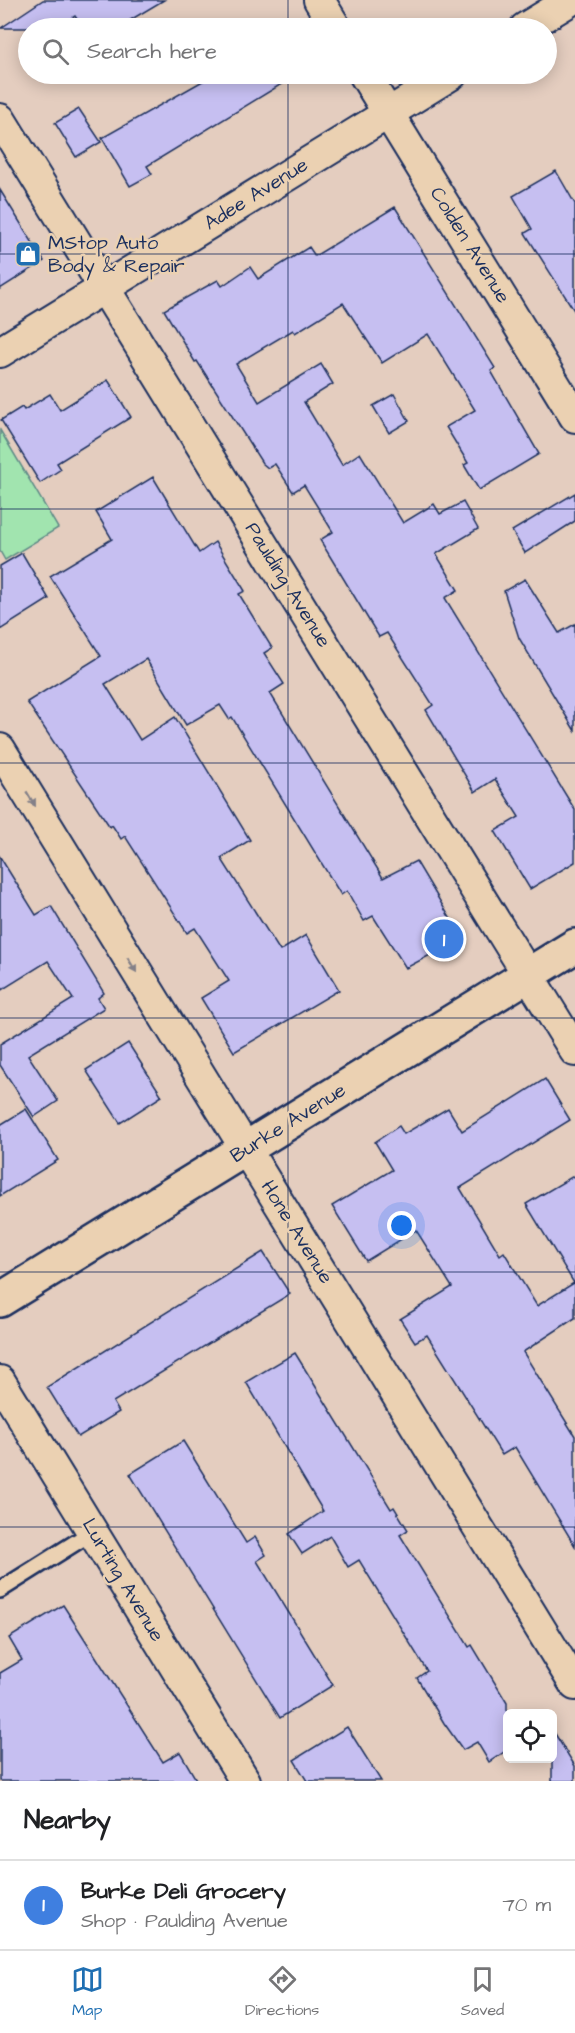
<!DOCTYPE html>
<meta charset="utf-8">
<style>
:root{--surface:#fff;--page:#f6f6f6;--text:#202124;--muted:#757577;--line:#e0e0e0;--accent:#1f6fb2}
body{margin:0;font-family:"Architects Daughter",sans-serif;background:var(--page);color:var(--text)}
.controls{position:absolute;right:18px;bottom:18px;display:grid;overflow:hidden;border-radius:9px;box-shadow:0 3px 15px #0003}
.controls button{width:54px;height:54px;display:grid;place-items:center;padding:0;border:0;border-bottom:2px solid var(--line);background:var(--surface);color:var(--text);font:30px sans-serif}
.you{position:absolute;left:402px;top:1226px;width:21px;height:21px;margin:-15px;border:4px solid #fff;border-radius:50%;background:#1a73e8;box-shadow:0 0 0 9px #1a73e833}
.badge{display:grid;place-items:center;width:39px;height:39px;border-radius:50%;background:var(--accent);color:#fff;font-size:20px;font-weight:700}
.pin{position:absolute;translate:-50% -50%;border:3px solid #fff;box-shadow:0 2px 6px #0006}
.list{margin:0;padding:0;list-style:none}
h2{display:flex;justify-content:space-between;align-items:center;height:78px;margin:0;padding:0 24px;font-size:26px}
h2 small{font-size:20px;font-weight:400;color:var(--muted)}
.list li{display:grid;grid-template-columns:39px 1fr auto;gap:18px;align-items:center;box-sizing:border-box;height:90px;padding:0 24px;border-top:2px solid var(--line)}
.list b{display:block;font-size:22px;white-space:nowrap}
.list p{margin:0;font-size:20px;white-space:nowrap;color:var(--muted)}
.list em{font-size:20px;font-style:normal;color:var(--muted)}
.icon{flex:none;width:33px;height:33px;fill:none;stroke:currentColor;stroke-width:2;stroke-linecap:round;stroke-linejoin:round}
.map{position:relative;flex:none;width:575px;height:1781px;overflow:hidden}
.search{position:absolute;background:var(--surface);box-shadow:0 3px 15px #0003;left:18px;right:18px;top:18px;height:66px;display:flex;align-items:center;gap:15px;box-sizing:border-box;padding:0 21px;border-radius:33px;color:var(--muted);font-size:22px}
.sheet{height:168px;background:var(--surface)}
nav{display:flex;justify-content:space-around;align-items:center;box-sizing:border-box;height:84px;border-top:2px solid var(--line);background:var(--surface);font-size:16px;color:var(--muted)}
nav a{display:grid;justify-items:center;gap:3px}
nav .on{color:var(--accent)}
.map>svg:first-child{display:block}
.green{fill:#a1e4af;stroke:#5e8a86;stroke-width:1.5}
.building{fill:#c6bff1;stroke:#1b2f5e;stroke-width:1.5}
.lines{fill:none;stroke-linecap:round;stroke-linejoin:round}
.service-casing{stroke:#1b2f5e;stroke-width:20}
.minor-casing{stroke:#1b2f5e;stroke-width:34}
.secondary-casing{stroke:#1b2f5e;stroke-width:38}
.service{stroke:#ebd1b2;stroke-width:15}
.minor{stroke:#ebd1b2;stroke-width:30}
.secondary{stroke:#ebd1b2;stroke-width:33}
.oneway{fill:#838088}
.grid{fill:none;stroke:#1b2f5e;stroke-width:1.5;stroke-opacity:0.55}
.labels{text-anchor:middle;dominant-baseline:central;stroke-width:5;stroke-linejoin:round;paint-order:stroke}
.street-label{font-size:20px;fill:#1b2f5e;stroke:#ebd1b2}
.poi-label{font-size:20px;fill:#1b2f5e;stroke:#ebd1b2;text-anchor:start}
</style>
<div class="map">
<svg width="575" height="1781" viewBox="0 0 575 1781">
<rect width="100%" height="100%" fill="#e4cdbf"/>
<filter id="ink" filterUnits="userSpaceOnUse"><feTurbulence type="fractalNoise" baseFrequency=".0167" numOctaves="2"/><feDisplacementMap in="SourceGraphic" scale="12" xChannelSelector="R" yChannelSelector="G"/><feConvolveMatrix kernelMatrix="1 2 1 2 8 2 1 2 1" color-interpolation-filters="sRGB"/></filter>
<g filter="url(#ink)">
<!-- green -->
<polygon class="green" points="0,430 58,528 5,560 0,551"/>
<!-- building -->
<g class="building">
<polygon points="43,0 164,0 117,28 83,28 75,16 55,28 1,28"/>
<polygon points="215,74 298,74 147,166 152,174 130,186 102,138"/>
<polygon points="79,109 101,142 76,157 55,123"/>
<polygon points="556,171 575,204 575,312 525,233 532,229 513,196"/>
<polygon points="0,190 44,261 0,289"/>
<polygon points="395,207 495,368 491,371 539,454 479,490 464,465 468,463 446,427 475,410 428,334 382,363 343,303 295,333 293,330 236,364 259,402 321,364 333,384 304,402 342,465 360,453 403,523 434,504 440,514 463,502 478,529 436,554 458,590 445,598 575,810 575,862 530,889 495,831 519,817 495,779 475,792 426,710 433,705 387,633 379,637 320,540 333,532 304,485 293,492 275,464 268,468 262,463 197,361 195,362 164,310 218,280 222,286 250,267 258,279 309,247 315,256"/>
<polygon points="108,380 131,417 57,463 61,469 40,483 1,420 22,407 24,410 50,394 60,410"/>
<polygon points="394,394 409,421 389,433 373,406"/>
<polygon points="153,477 199,553 215,542 245,591 239,594 272,648 264,653 284,684 270,693 383,878 416,861 462,938 406,968 373,916 364,921 347,891 341,895 232,717 229,719 220,705 186,725 146,659 105,684 140,740 175,717 250,840 221,858 280,951 306,935 339,990 234,1052 201,998 229,981 195,928 187,933 125,836 121,839 112,825 110,827 27,702 101,656 50,576 112,539 96,512"/>
<polygon points="575,493 575,521 525,553 512,531"/>
<polygon points="22,553 49,599 0,630 0,566"/>
<polygon points="525,579 559,633 575,624 575,731 519,638 504,591"/>
<polygon points="0,857 36,915 51,906 104,993 98,998 104,1008 28,1055 58,1101 34,1117 0,1065 0,1044 73,999 48,961 0,991"/>
<polygon points="128,1043 162,1096 120,1123 86,1070"/>
<polygon points="545,1079 570,1120 460,1188 500,1255 504,1252 537,1306 574,1283 526,1204 575,1175 575,1318 523,1352 575,1436 575,1546 515,1447 502,1455 427,1335 415,1342 400,1319 452,1287 416,1230 366,1261 332,1206 392,1170 375,1142 399,1126 404,1134 448,1108 462,1131"/>
<polygon points="26,1109 58,1160 0,1196 0,1125"/>
<polygon points="263,1252 290,1294 113,1402 119,1412 78,1437 47,1387"/>
<polygon points="295,1353 391,1509 394,1507 408,1530 400,1535 469,1647 472,1645 507,1703 507,1750 489,1762 477,1742 463,1750 444,1723 417,1678 427,1671 359,1560 348,1567 330,1536 302,1554 289,1534 323,1511 246,1382"/>
<polygon points="183,1441 246,1543 255,1537 266,1555 257,1561 333,1685 280,1718 130,1474"/>
<polygon points="63,1605 163,1762 180,1752 197,1781 0,1781 0,1673 22,1660 9,1638"/>
<polygon points="347,1727 381,1781 307,1781 294,1760"/>
<polygon points="552,1729 575,1766 575,1781 552,1781"/>
</g>
<g class="lines">
<!-- service casing -->
<g class="service-casing">
<polyline id="service" points="0,1590 94,1531"/>
</g>
<!-- minor casing -->
<g class="minor-casing">
<g id="minor">
<polyline points="319,0 336,28"/>
<polyline points="525,28 571,0"/>
<polyline points="364,74 575,417"/>
<polyline points="0,119 575,1051"/>
<polyline points="0,352 452,74"/>
<polyline points="0,749 575,1685"/>
<polyline points="0,1381 245,1781"/>
</g>
</g>
<!-- secondary casing -->
<g class="secondary-casing">
<polyline id="secondary" points="0,1300 575,946"/>
</g>
<!-- service -->
<use href="#service" class="service"/>
<!-- minor -->
<use href="#minor" class="minor"/>
<!-- secondary -->
<use href="#secondary" class="secondary"/>
</g>
<!-- one-way arrows -->
<defs><path id="oneway-solid" d="M-6-.8H1V-3.2L6.5 0L1 3.2V.8H-6Z" transform="scale(1.5)"/></defs>
<g class="oneway">
<use href="#oneway-solid" transform="translate(31 799) rotate(59)"/>
<use href="#oneway-solid" transform="translate(132 965) rotate(59)"/>
</g>
</g>
<!-- grid -->
<path class="grid" d="M288,0V28M288,74V1781M0,254H575M0,509H575M0,763H575M0,1018H575M0,1272H575M0,1527H575"/>
<!-- icons -->
<defs>
<g id="shop-square" transform="scale(1.35)"><rect x="-9" y="-9" width="18" height="18" rx="4" fill="#1f6fb2" stroke="#ebd1b2"/><path d="M-5-2.5h2.3a2.7 3.5 0 0 1 5.4 0H5L5.5 6h-11ZM-1.5-2.5h3a1.5 2.3 0 0 0-3 0Z" fill="#fff"/></g>
</defs>
<g fill-rule="evenodd">
<use href="#shop-square" x="28" y="254"/>
</g>
<g class="labels">
<!-- street labels -->
<g class="street-label">
<text transform="translate(256 194) rotate(-32)">Adee Avenue</text>
<text transform="translate(470 245) rotate(58)">Colden Avenue</text>
<text transform="translate(288 585) rotate(58)">Paulding Avenue</text>
<text transform="translate(288 1123) rotate(-32)">Burke Avenue</text>
<text transform="translate(297 1232) rotate(58)">Hone Avenue</text>
<text transform="translate(123 1580) rotate(59)">Lurting Avenue</text>
</g>
<!-- poi labels -->
<g class="poi-label">
<text x="48" y="243">MStop Auto<tspan x="48" dy="23">Body &amp; Repair</tspan></text>
</g>
</g>
</svg>
<div class="controls">
<button><svg class="icon" aria-label="locate" viewBox="0 0 24 24"><circle cx="12" cy="12" r="6"/><path d="M12 2v4M12 18v4M2 12h4M18 12h4"/></svg></button>
</div>
<div class="you"></div>
<div class="pin badge" style="left:444px;top:939px;background:#3f7fe0">1</div>
<div class="search"><svg class="icon" aria-label="search" viewBox="0 0 24 24"><circle cx="10" cy="10" r="6"/><path d="M15 15l6 6"/></svg>Search here</div>
</div>
<section class="sheet">
<h2>Nearby<small></small></h2>
<ul class="list">
<li><span class="badge" style="background:#3f7fe0">1</span><div><b>Burke Deli Grocery</b><p>Shop · Paulding Avenue</p></div><em>70 m</em></li>
</ul>
</section>
<nav>
<a class="on"><svg class="icon" aria-label="map" viewBox="0 0 24 24"><path d="M3 6l6-2 6 2 6-2v14l-6 2-6-2-6 2zM9 4v14M15 6v14"/></svg>Map</a>
<a><svg class="icon" aria-label="directions" viewBox="0 0 24 24"><path d="M12 3l9 9-9 9-9-9zM9 14v-3h6M13 9l2 2-2 2"/></svg>Directions</a>
<a><svg class="icon" aria-label="saved" viewBox="0 0 24 24"><path d="M7 4h10v16l-5-4-5 4z"/></svg>Saved</a>
</nav>
